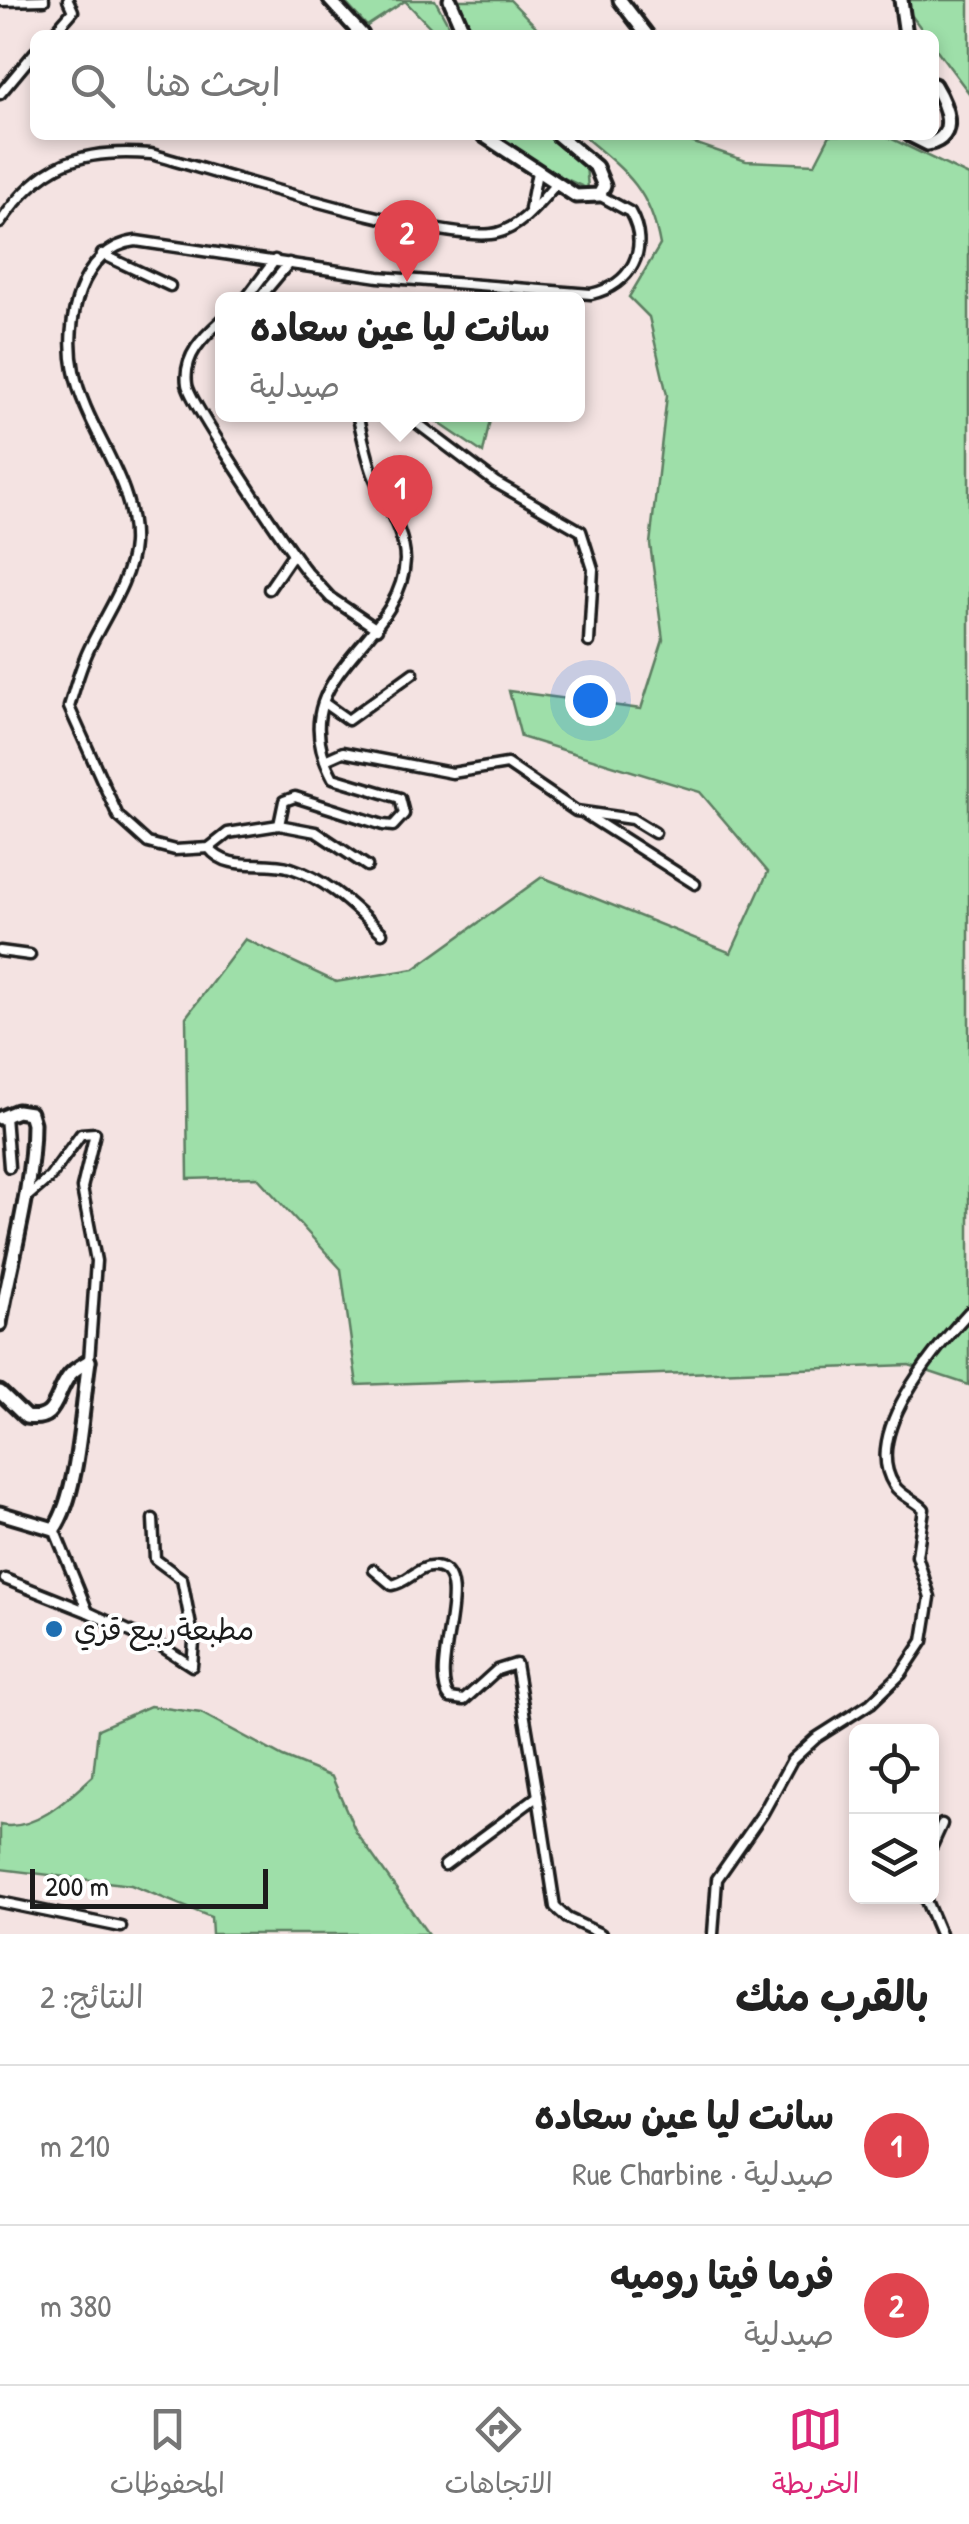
<!DOCTYPE html>
<html lang="ar">
<meta charset="utf-8">
<style>
:root{--surface:#fff;--page:#f2f2f2;--text:#222;--muted:#767676;--line:#e0e0e0;--accent:#db2777}
body{margin:0;font-family:"Patrick Hand","Playpen Sans Arabic",sans-serif;background:var(--page);color:var(--text);direction:rtl}
.controls{position:absolute;right:30px;bottom:30px;display:grid;overflow:hidden;border-radius:15px;box-shadow:0 5px 15px #0003}
.controls button{width:90px;height:90px;display:grid;place-items:center;padding:0;border:0;border-bottom:2px solid var(--line);background:var(--surface);color:var(--text);font:50px sans-serif}
.scale{position:absolute;left:30px;bottom:25px;width:238px;box-sizing:border-box;padding-left:10px;border:5px solid #1c1c1c;border-top:0;font-size:28px;line-height:35px;white-space:nowrap;color:#1c1c1c;-webkit-text-stroke:8px #fff;paint-order:stroke}
.you{position:absolute;left:590px;top:700px;width:35px;height:35px;margin:-25px;border:8px solid #fff;border-radius:50%;background:#1a73e8;box-shadow:0 0 0 15px #1a73e833}
.badge{display:grid;place-items:center;width:65px;height:65px;border-radius:50%;background:var(--accent);color:#fff;font-size:32px;font-weight:700}
.pin{position:absolute;translate:-50% -82px;filter:drop-shadow(0 2px 5px #0008)}
.pin::after{content:'';position:absolute;top:52px;width:35px;height:30px;background:inherit;clip-path:polygon(0 0,100% 0,50% 100%)}
.popup{position:absolute;left:215px;top:292px;width:370px;height:130px;box-sizing:border-box;display:grid;place-content:center;border-radius:15px;background:var(--surface);filter:drop-shadow(0 2px 8px #0005);font-size:32px;white-space:nowrap;color:var(--muted)}
.popup b{font-size:38px;color:var(--text)}
.popup::after{content:'';position:absolute;left:50%;top:100%;margin-left:-20px;border:20px solid transparent;border-top-color:var(--surface)}
.list{margin:0;padding:0;list-style:none}
h2{display:flex;justify-content:space-between;align-items:center;height:130px;margin:0;padding:0 40px;font-size:42px}
h2 small{font-size:32px;font-weight:400;color:var(--muted)}
.list li{display:grid;grid-template-columns:65px 1fr auto;gap:30px;align-items:center;box-sizing:border-box;height:160px;padding:0 40px;border-top:2px solid var(--line)}
.list b{display:block;font-size:38px;white-space:nowrap}
.list p{margin:0;font-size:32px;white-space:nowrap;color:var(--muted)}
.list em{font-size:32px;font-style:normal;color:var(--muted)}
.icon{flex:none;width:55px;height:55px;fill:none;stroke:currentColor;stroke-width:2;stroke-linecap:round;stroke-linejoin:round}
.map{position:relative;flex:none;width:969px;height:1934px;overflow:hidden;direction:ltr}
.search{position:absolute;background:var(--surface);box-shadow:0 5px 15px #0003;left:30px;right:30px;top:30px;height:110px;display:flex;align-items:center;gap:25px;box-sizing:border-box;padding:0 35px;border-radius:15px;color:var(--muted);font-size:38px}
.sheet{height:450px;background:var(--surface)}
nav{display:flex;justify-content:space-around;align-items:center;box-sizing:border-box;height:140px;border-top:2px solid var(--line);background:var(--surface);font-size:28px;color:var(--muted)}
nav a{display:grid;justify-items:center;gap:5px}
nav .on{color:var(--accent)}
.map>svg:first-child{display:block}
.green{fill:#9edfa9;stroke:#5d7e62;stroke-width:2.5}
.lines{fill:none;stroke-linecap:round;stroke-linejoin:round}
.street-casing{stroke:#1c1c1c;stroke-width:15}
.secondary-casing{stroke:#1c1c1c;stroke-width:19}
.street{stroke:#fff;stroke-width:8}
.secondary{stroke:#fff;stroke-width:11}
.poi-dot{fill:#1f6fb2;stroke:#fff;stroke-width:4}
.labels{text-anchor:middle;dominant-baseline:central;stroke-width:8;stroke-linejoin:round;paint-order:stroke}
.poi-label{font-size:30px;fill:#1c1c1c;stroke:#fff;text-anchor:start}
</style>
<div class="map">
<svg width="969" height="1934" viewBox="0 0 969 1934">
<rect width="100%" height="100%" fill="#f4e3e2"/>
<filter id="ink" filterUnits="userSpaceOnUse"><feTurbulence type="fractalNoise" baseFrequency=".01" numOctaves="2"/><feDisplacementMap in="SourceGraphic" scale="20" xChannelSelector="R" yChannelSelector="G"/><feConvolveMatrix kernelMatrix="1 2 1 2 8 2 1 2 1" color-interpolation-filters="sRGB"/></filter>
<g filter="url(#ink)">
<!-- green -->
<g class="green">
<polygon points="343,0 435,0 454,35 438,35 405,1 367,26"/>
<polygon points="456,0 510,0 544,35 472,35"/>
<polygon points="900,0 969,0 969,93 934,46 934,35 926,35"/>
<polygon points="497,135 552,135 586,164 588,189 535,165"/>
<path d="M582,135H671L746,161L815,164L830,135H884L969,176V1385L909,1365L357,1385L341,1269L257,1177L188,1179L186,1017L245,939L336,982L414,969L542,877L731,953L768,872L700,792L521,737L509,691L641,709L663,640L650,544L667,395L649,317L629,297L660,245C650,188 624,170 582,135Z"/>
<polygon points="427,415 491,415 483,453"/>
<path d="M150,1706L201,1713L283,1757L332,1777L356,1832L428,1934H212L211,1917L131,1885L0,1869V1825C35,1832 69,1798 93,1776L98,1729Z"/>
</g>
<g class="lines">
<!-- street casing -->
<g class="street-casing">
<g id="street">
<polyline points="0,1 44,0"/>
<polyline points="52,35 73,11 68,0"/>
<polyline points="0,94 35,52"/>
<polyline points="530,209 537,172"/>
<path d="M0,223C41,163 80,148 151,154C213,171 448,246 497,233C523,226 539,203 556,184"/>
<polyline points="102,254 170,286"/>
<polyline points="245,300 275,260"/>
<polyline points="258,300 289,263"/>
<path d="M222,320C203,337 183,356 187,384C189,402 290,551 307,572L331,598L377,629"/>
<polyline points="405,414 495,482 581,531 593,569 589,642"/>
<polyline points="269,589 293,554"/>
<polyline points="324,703 348,720 413,673"/>
<polyline points="325,760 343,752 452,773 507,764 576,811 632,819 655,833"/>
<polyline points="585,814 695,884"/>
<path d="M279,825L284,801L295,797L383,825L393,826L404,814L400,798L333,778C277,675 402,645 405,560C405,531 383,500 373,474C366,455 362,434 357,414"/>
<path d="M209,848C228,873 264,859 291,868C328,880 354,907 382,933"/>
<path d="M367,866L316,832L279,825L228,833L209,848L175,850L148,843L118,816L69,707C75,687 80,668 89,649C104,617 131,580 133,544C136,480 86,431 74,371C64,323 80,248 136,241L379,277L591,294C631,285 651,249 630,212L599,195"/>
<polyline points="0,951 30,955"/>
<polyline points="5,1116 9,1167"/>
<polyline points="28,1196 50,1177 81,1134 95,1133 82,1188 96,1261 89,1361"/>
<path d="M374,1570L392,1585C408,1583 418,1565 435,1567C478,1572 427,1670 450,1698L464,1700L497,1670L516,1664L538,1796"/>
<polyline points="5,1579 88,1612 54,1529"/>
<polyline points="88,1612 161,1646 192,1666 194,1642 182,1579 155,1559 153,1519"/>
<polyline points="932,1846 942,1824"/>
<polyline points="445,1865 538,1796 555,1907 567,1918 601,1934"/>
<polyline points="924,1896 940,1934"/>
<polyline points="0,1902 121,1927"/>
<path d="M713,1934L717,1879L763,1813L792,1760L816,1738L871,1703L901,1674L923,1641L930,1597L917,1556L924,1509C915,1500 901,1496 894,1485C861,1435 936,1348 969,1312"/>
</g>
</g>
<!-- secondary casing -->
<g class="secondary-casing">
<g id="secondary">
<polyline points="330,0 362,35"/>
<polyline points="450,0 465,35"/>
<polyline points="620,0 647,35"/>
<polyline points="901,0 906,35"/>
<polyline points="483,135 576,196 599,195 604,186 596,167 558,135"/>
<path d="M910,135L928,144C960,137 946,105 934,85"/>
<path d="M0,1118L17,1111L30,1113L33,1123C33,1188 11,1259 0,1324"/>
<path d="M0,1392L26,1417C58,1422 54,1396 69,1376C73,1370 82,1365 89,1361"/>
<path d="M0,1513L54,1529C79,1494 82,1404 89,1361"/>
</g>
</g>
<!-- street -->
<use href="#street" class="street"/>
<!-- secondary -->
<use href="#secondary" class="secondary"/>
</g>
</g>
<!-- markers -->
<circle class="poi-dot" cx="54" cy="1629" r="10"/>
<g class="labels">
<!-- poi labels -->
<g class="poi-label">
<text x="74" y="1629">مطبعةربيع قزي</text>
</g>
</g>
</svg>
<div class="controls">
<button><svg class="icon" aria-label="locate" viewBox="0 0 24 24"><circle cx="12" cy="12" r="6"/><path d="M12 2v4M12 18v4M2 12h4M18 12h4"/></svg></button>
<button><svg class="icon" aria-label="layers" viewBox="0 0 24 24"><path d="M12 4l9 5-9 5-9-5zM3 14l9 5 9-5"/></svg></button>
</div>
<div class="scale">200 m</div>
<div class="you"></div>
<div class="pin badge" style="left:400px;top:537px;background:#e0444e">1</div>
<div class="popup"><b>سانت ليا عين سعاده</b>صيدلية</div>
<div class="pin badge" style="left:407px;top:282px;background:#e0444e">2</div>
<div class="search"><svg class="icon" aria-label="search" viewBox="0 0 24 24"><circle cx="10" cy="10" r="6"/><path d="M15 15l6 6"/></svg>ابحث هنا</div>
</div>
<section class="sheet">
<h2>بالقرب منك<small>النتائج: 2</small></h2>
<ul class="list">
<li><span class="badge" style="background:#e0444e">1</span><div><b>سانت ليا عين سعاده</b><p>صيدلية · Rue Charbine</p></div><em>210 m</em></li>
<li><span class="badge" style="background:#e0444e">2</span><div><b>فرما فيتا روميه</b><p>صيدلية</p></div><em>380 m</em></li>
</ul>
</section>
<nav>
<a class="on"><svg class="icon" aria-label="map" viewBox="0 0 24 24"><path d="M3 6l6-2 6 2 6-2v14l-6 2-6-2-6 2zM9 4v14M15 6v14"/></svg>الخريطة</a>
<a><svg class="icon" aria-label="directions" viewBox="0 0 24 24"><path d="M12 3l9 9-9 9-9-9zM9 14v-3h6M13 9l2 2-2 2"/></svg>الاتجاهات</a>
<a><svg class="icon" aria-label="saved" viewBox="0 0 24 24"><path d="M7 4h10v16l-5-4-5 4z"/></svg>المحفوظات</a>
</nav>
